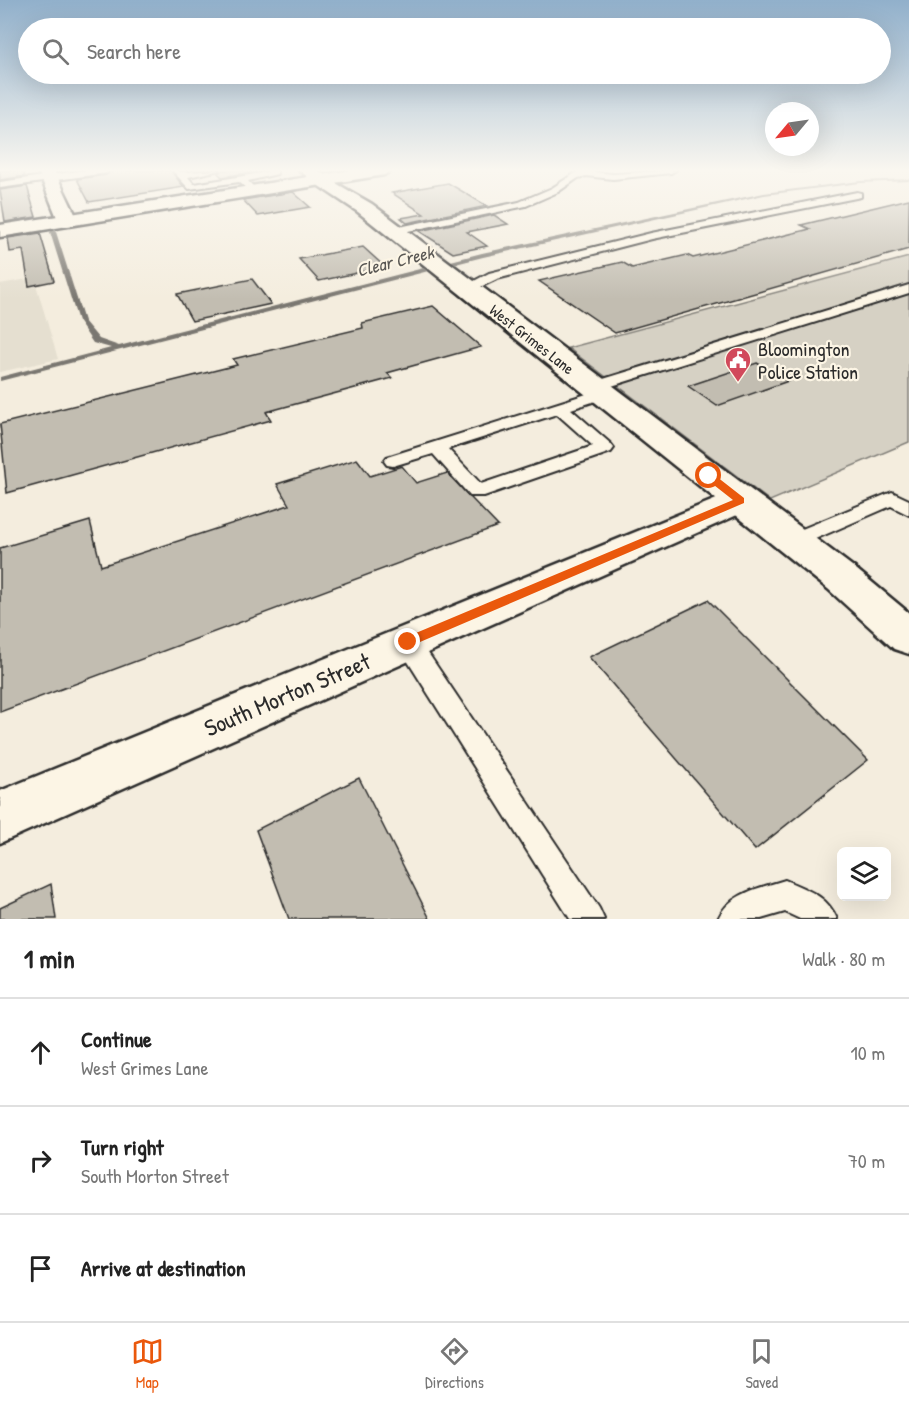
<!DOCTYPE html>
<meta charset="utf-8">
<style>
:root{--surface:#fff;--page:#f2f2f2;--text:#222;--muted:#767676;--line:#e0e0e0;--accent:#ea580c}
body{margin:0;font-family:"Patrick Hand",sans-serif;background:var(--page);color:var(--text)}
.controls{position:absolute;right:18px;bottom:18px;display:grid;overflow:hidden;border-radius:9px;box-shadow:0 6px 24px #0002}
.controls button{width:54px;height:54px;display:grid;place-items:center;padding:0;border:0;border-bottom:2px solid var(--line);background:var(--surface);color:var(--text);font:30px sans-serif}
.compass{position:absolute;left:765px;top:102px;width:54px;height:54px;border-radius:50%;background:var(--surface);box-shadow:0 6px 24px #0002;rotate:241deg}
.stop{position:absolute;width:18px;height:18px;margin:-14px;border:4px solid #ea580c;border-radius:50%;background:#fff}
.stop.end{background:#ea580c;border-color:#fff;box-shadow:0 2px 6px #0008}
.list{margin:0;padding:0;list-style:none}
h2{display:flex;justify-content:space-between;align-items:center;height:78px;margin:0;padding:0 24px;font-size:26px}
h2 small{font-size:20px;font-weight:400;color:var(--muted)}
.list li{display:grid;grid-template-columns:39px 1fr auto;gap:18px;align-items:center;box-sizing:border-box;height:108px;padding:0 24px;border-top:2px solid var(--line)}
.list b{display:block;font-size:22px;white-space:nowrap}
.list p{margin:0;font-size:20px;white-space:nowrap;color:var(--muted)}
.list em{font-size:20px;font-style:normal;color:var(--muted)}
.icon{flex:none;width:33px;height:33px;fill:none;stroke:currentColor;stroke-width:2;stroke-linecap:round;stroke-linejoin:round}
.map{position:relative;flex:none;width:909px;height:919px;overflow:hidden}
.search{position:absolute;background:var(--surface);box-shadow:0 6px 24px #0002;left:18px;right:18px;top:18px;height:66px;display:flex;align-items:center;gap:15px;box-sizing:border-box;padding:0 21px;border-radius:33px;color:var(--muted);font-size:22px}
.sheet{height:402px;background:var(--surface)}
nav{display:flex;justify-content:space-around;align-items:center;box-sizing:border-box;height:84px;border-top:2px solid var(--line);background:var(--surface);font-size:16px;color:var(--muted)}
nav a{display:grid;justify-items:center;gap:3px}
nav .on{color:var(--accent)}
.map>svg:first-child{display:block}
.built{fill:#e5dfd0}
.green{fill:#d6d1c4;stroke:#807e78;stroke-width:1.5}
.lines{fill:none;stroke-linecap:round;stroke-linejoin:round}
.stream{fill:#7a7771;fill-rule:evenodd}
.building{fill:#c2bdb1;stroke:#2b2b2b;stroke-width:1.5}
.lane-casing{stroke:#2b2b2b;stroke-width:4}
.street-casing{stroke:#2b2b2b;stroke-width:5}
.secondary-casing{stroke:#2b2b2b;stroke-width:5}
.primary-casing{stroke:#2b2b2b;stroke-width:5}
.lane{fill:#fcf5e5;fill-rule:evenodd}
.street{fill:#fcf5e5;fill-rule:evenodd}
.secondary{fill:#fcf5e5;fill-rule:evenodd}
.primary{fill:#fcf5e5;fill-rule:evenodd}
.route{fill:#ea580c}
.labels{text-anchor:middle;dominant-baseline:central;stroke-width:4.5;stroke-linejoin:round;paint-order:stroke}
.far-street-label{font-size:16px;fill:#2b2b2b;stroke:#fcf5e5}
.far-water-label{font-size:18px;font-style:italic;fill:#595754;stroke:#fcf5e5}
.poi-label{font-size:20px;fill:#2b2b2b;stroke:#fcf5e5;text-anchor:start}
.near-street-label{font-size:24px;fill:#2b2b2b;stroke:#fcf5e5}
</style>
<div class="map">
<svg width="909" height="919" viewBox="0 0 909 919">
<rect width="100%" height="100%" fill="#f4edde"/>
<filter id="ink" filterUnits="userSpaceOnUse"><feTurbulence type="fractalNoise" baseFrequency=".0167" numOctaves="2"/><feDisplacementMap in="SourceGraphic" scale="12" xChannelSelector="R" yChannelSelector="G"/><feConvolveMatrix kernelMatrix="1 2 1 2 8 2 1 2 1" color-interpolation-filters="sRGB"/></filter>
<g filter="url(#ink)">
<!-- built -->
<polygon class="built" points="34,278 58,359 0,372 0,284"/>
<!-- green -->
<polygon class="green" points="909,257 909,442 770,501 568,348"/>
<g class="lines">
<!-- stream -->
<polygon class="stream" points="909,179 909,181 860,183 764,195 483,257 0,381 0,377 111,348 93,343 78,321 50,232 53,230 56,232 84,321 99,339 119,346 482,253 764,193 860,181"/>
</g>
<!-- building -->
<g class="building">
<polygon points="0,170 23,170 25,176 0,180"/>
<polygon points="113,170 170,170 184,187 89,202 77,179 106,175"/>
<polygon points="222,170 265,170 222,177 218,173"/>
<polygon points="448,183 487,206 407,223 401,218 424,214 392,193"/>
<polygon points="27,186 36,217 5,222 0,190"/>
<polygon points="293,192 310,207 258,216 243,200"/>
<polygon points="909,199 909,249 615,333 539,281 622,262 632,268 687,255 693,258 810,229 801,225"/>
<polygon points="494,215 508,224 467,232 487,246 453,253 419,231"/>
<polygon points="40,233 54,281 29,286 23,250 10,252 8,238"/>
<polygon points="363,247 385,267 319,281 299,259"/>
<polygon points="252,279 271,304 192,321 177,294"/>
<polygon points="433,306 481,347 387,373 392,378 266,412 271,420 7,493 0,424 237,365 233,359 363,328 362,323"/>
<polygon points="757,363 788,381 717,406 688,386"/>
<polygon points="357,459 370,476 402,466 416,483 447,473 498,526 0,712 0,548 90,521 101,566 289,505 277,484"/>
<polygon points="708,600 868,760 755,850 589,657"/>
<polygon points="359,778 430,919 289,919 256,830"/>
<polygon points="51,884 56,919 0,919 0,908"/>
</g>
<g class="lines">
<!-- lane casing -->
<g class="lane-casing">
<g id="lane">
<polygon points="86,170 111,170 106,173 0,188 0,182"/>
<polygon points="172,170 184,172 220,170 188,177 194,184 267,172 267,170 277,170 277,174 248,181 258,191 253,194 239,182 189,189"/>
<polygon points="574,170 613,174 676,170 671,173 613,179 586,176 578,178 558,192 526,206 394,234 388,231 394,228 519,202 552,188 577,172"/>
<polygon points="857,192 861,193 861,197 652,239 497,279 472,291 462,291 461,288 489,273 651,233"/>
<path d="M909,285V293L602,389L610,394L608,397L571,409L611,444L614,448L611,452L484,496H470L433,454L393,466L387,465L384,461L387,457L593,392L585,387L587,384ZM557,414L593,446L481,484L448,449Z"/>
<polygon points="892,492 909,500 909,515 891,506 799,546 792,548 785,546 782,541 785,536"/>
<polygon points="408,633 416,635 599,908 604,919 570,919 400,649 396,642 400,635"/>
<path d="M785,880C807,890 827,895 837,919H800L785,912L761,919H718C729,893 760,888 785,880Z"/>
</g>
</g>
<!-- street casing -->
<g class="street-casing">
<g id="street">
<polygon points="38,170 54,170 78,220 75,224 61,224 58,220"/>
<polygon points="299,170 318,170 331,180 328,184 316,184"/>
<polygon points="741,489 753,492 759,500 753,508 0,843 0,791"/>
</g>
</g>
<!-- secondary casing -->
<g class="secondary-casing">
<polygon id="secondary" points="322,175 372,204 856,569 909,613 909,654 894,649 828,589 358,212 316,184 313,180 316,176"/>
</g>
<!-- primary casing -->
<g class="primary-casing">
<polygon id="primary" points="352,170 392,170 384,175 0,237 0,225"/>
</g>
<!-- lane -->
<use href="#lane" class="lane"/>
<!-- street -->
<use href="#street" class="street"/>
<!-- secondary -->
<use href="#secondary" class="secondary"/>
<!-- primary -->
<use href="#primary" class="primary"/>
</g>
</g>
<!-- sky -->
<linearGradient id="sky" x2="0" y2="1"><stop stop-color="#91b0cb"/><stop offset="0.57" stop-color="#faf7f0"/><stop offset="1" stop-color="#faf7f0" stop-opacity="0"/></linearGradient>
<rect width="909" height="299" fill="url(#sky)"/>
<!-- route -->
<polygon class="route" points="705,473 712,473 744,498 744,503 413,645 404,645 402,642 404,638 733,500 705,478"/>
<!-- icons -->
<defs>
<g id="civic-pin" transform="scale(1.35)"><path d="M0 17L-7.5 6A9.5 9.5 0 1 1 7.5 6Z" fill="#d1495b" stroke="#fcf5e5"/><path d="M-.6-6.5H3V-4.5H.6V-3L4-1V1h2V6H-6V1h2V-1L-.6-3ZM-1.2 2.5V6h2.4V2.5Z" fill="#fff"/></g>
</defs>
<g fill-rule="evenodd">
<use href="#civic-pin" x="738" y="360"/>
</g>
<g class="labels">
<!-- far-street labels -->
<g class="far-street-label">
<text transform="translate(532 339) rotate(38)">West Grimes Lane</text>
</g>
<!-- far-water labels -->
<g class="far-water-label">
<text transform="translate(395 261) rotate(-14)">Clear Creek</text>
</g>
<!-- poi labels -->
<g class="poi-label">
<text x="758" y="348">Bloomington<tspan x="758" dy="23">Police Station</tspan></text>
</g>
<!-- near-street labels -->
<g class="near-street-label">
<text transform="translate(287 694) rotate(-23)">South Morton Street</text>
</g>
</g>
</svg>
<div class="controls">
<button><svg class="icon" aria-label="layers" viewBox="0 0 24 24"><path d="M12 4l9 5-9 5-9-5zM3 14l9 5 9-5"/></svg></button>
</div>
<svg class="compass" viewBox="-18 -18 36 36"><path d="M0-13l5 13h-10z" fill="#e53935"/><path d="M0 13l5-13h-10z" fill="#767676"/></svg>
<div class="stop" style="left:709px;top:476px"></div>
<div class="stop end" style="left:408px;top:642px"></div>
<div class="search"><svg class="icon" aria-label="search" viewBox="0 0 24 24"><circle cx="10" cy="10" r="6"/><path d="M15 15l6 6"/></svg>Search here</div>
</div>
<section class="sheet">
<h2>1 min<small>Walk · 80 m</small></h2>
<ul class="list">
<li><svg class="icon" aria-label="ahead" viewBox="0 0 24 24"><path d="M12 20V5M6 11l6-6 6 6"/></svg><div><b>Continue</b><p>West Grimes Lane</p></div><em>10 m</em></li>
<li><svg class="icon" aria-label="right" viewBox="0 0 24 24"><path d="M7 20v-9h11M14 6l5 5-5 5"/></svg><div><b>Turn right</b><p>South Morton Street</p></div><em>70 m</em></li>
<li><svg class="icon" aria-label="arrive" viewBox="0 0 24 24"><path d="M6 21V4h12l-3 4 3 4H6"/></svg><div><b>Arrive at destination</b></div></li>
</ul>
</section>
<nav>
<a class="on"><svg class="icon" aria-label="map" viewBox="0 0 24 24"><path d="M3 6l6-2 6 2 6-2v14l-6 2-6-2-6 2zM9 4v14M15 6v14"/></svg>Map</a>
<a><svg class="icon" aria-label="directions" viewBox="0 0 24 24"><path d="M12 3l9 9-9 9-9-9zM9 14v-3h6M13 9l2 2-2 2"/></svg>Directions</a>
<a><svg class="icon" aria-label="saved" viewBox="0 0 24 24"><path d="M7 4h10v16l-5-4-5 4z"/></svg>Saved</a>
</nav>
